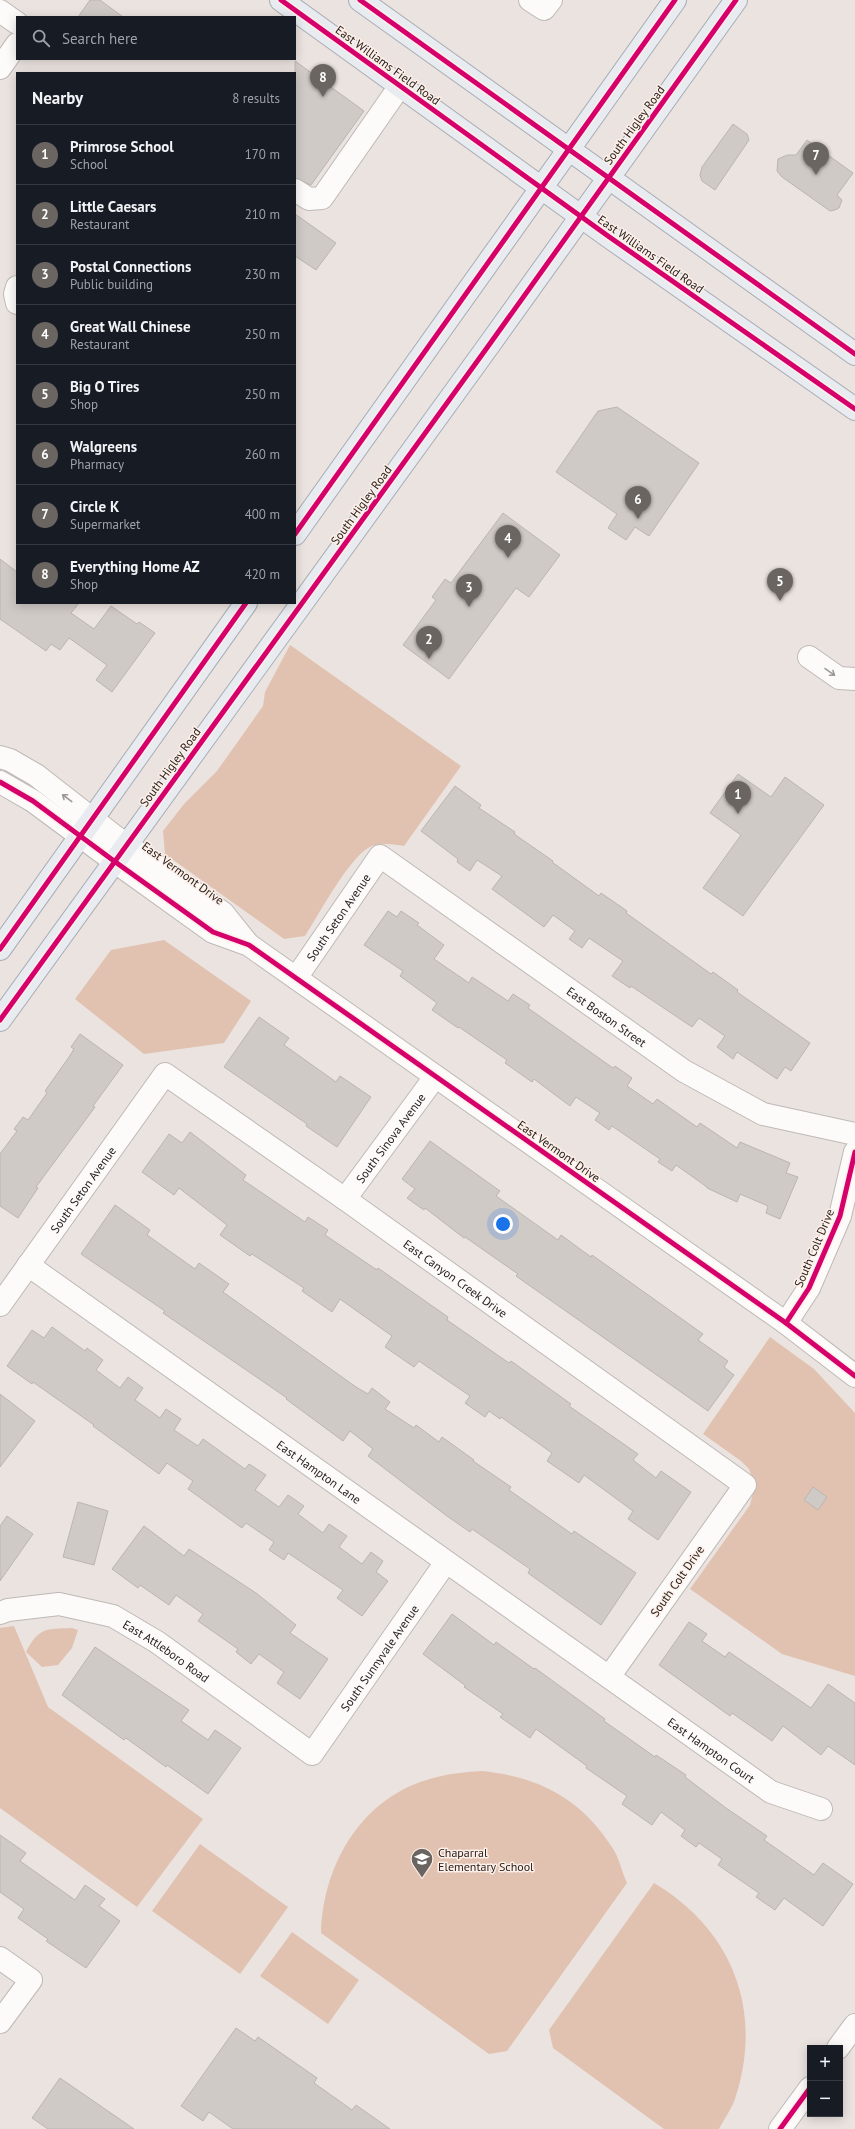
<!DOCTYPE html>
<meta charset="utf-8">
<style>
:root{--surface:#171b24;--page:#20242c;--text:#f1f3f6;--muted:#9ea1a6;--line:#363941;--accent:#6b6562}
body{margin:0;font-family:"PT Sans",sans-serif;background:var(--page);color:var(--text)}
.controls{position:absolute;right:12px;bottom:12px;display:grid;overflow:hidden;border-radius:0px;box-shadow:0 2px 10px #0003}
.controls button{width:36px;height:36px;display:grid;place-items:center;padding:0;border:0;border-bottom:1px solid var(--line);background:var(--surface);color:var(--text);font:20px sans-serif}
.you{position:absolute;left:503px;top:1224px;width:14px;height:14px;margin:-10px;border:3px solid #fff;border-radius:50%;background:#1a73e8;box-shadow:0 0 0 6px #1a73e833}
.badge{display:grid;place-items:center;width:26px;height:26px;border-radius:50%;background:var(--accent);color:#fff;font-size:13px;font-weight:700}
.pin{position:absolute;translate:-50% -33px;filter:drop-shadow(0 1px 2px #0008)}
.pin::after{content:'';position:absolute;top:21px;width:14px;height:12px;background:inherit;clip-path:polygon(0 0,100% 0,50% 100%)}
.list{margin:0;padding:0;list-style:none}
h2{display:flex;justify-content:space-between;align-items:center;height:52px;margin:0;padding:0 16px;font-size:17px}
h2 small{font-size:13px;font-weight:400;color:var(--muted)}
.list li{display:grid;grid-template-columns:26px 1fr auto;gap:12px;align-items:center;box-sizing:border-box;height:60px;padding:0 16px;border-top:1px solid var(--line)}
.list b{display:block;font-size:15px;white-space:nowrap}
.list p{margin:0;font-size:13px;white-space:nowrap;color:var(--muted)}
.list em{font-size:13px;font-style:normal;color:var(--muted)}
.icon{flex:none;width:22px;height:22px;fill:none;stroke:currentColor;stroke-width:2;stroke-linecap:round;stroke-linejoin:round}
.map{position:relative;flex:none;width:855px;height:2129px;overflow:hidden}
.search{position:absolute;background:var(--surface);box-shadow:0 2px 10px #0003;left:16px;top:16px;width:280px;height:44px;display:flex;align-items:center;gap:10px;box-sizing:border-box;padding:0 14px;border-radius:0px;color:var(--muted);font-size:15px}
.panel{position:absolute;background:var(--surface);box-shadow:0 2px 10px #0003;left:16px;top:72px;width:280px;height:532px;border-radius:0px}
.map>svg:first-child{display:block}
.green{fill:#e1c2b1}
.building{fill:#d0cac7;stroke:#bbb5b2}
.lines{fill:none;stroke-linecap:round;stroke-linejoin:round}
.minor-casing{stroke:#beb9b6;stroke-width:24}
.major-casing{stroke:#a9adb4;stroke-width:24}
.minor{stroke:#fcfbfa;stroke-width:22}
.major{stroke:#e8ecf0;stroke-width:22}
.cycleway-casing{stroke:#feefe8;stroke-width:8}
.cycleway{stroke:#d6006c;stroke-width:5}
.oneway{stroke:#9c9997}
.labels{text-anchor:middle;dominant-baseline:central;stroke-width:3;stroke-linejoin:round;paint-order:stroke}
.street-label{font-size:12px;fill:#26211e;stroke:#feefe8}
.poi-label{font-size:12px;fill:#26211e;stroke:#feefe8;text-anchor:start}
</style>
<div class="map">
<svg width="855" height="2129" viewBox="0 0 855 2129">
<rect width="100%" height="100%" fill="#ebe3df"/>
<!-- green -->
<g class="green">
<path d="M290,645L461,766L404,846C394,844 377,842 368,848C348,860 319,914 305,936L284,939L165,854L163,831L184,804L217,771L263,706L265,692Z"/>
<polygon points="164,940 251,1001 224,1043 144,1054 75,999 111,950"/>
<polygon points="770,1337 814,1369 855,1413 855,1676 782,1654 690,1589 750,1505 755,1486 749,1469 741,1461 703,1434"/>
<polygon points="14,1626 48,1707 203,1819 137,1907 0,1808 0,1628"/>
<path d="M72,1628L78,1630L72,1648L58,1665L42,1667L26,1652C39,1627 46,1629 72,1628Z"/>
<path d="M482,1771C539,1777 580,1798 612,1847C619,1857 622,1872 627,1883L507,2051L489,2054L321,1933C323,1862 364,1794 437,1777C452,1773 467,1772 482,1771Z"/>
<polygon points="200,1844 288,1907 240,1974 152,1911"/>
<path d="M654,1883C733,1930 764,2011 735,2099C731,2110 724,2119 719,2129H664L553,2048L549,2030Z"/>
<polygon points="292,1932 359,1980 328,2024 260,1976"/>
</g>
<!-- building -->
<g class="building">
<polygon points="90,0 100,0 123,17 78,17"/>
<polygon points="295,61 364,111 311,185 295,178"/>
<polygon points="733,124 747,134 749,140 715,190 702,181 700,175 702,167"/>
<polygon points="807,140 853,173 837,195 842,200 839,208 835,210 830,211 782,177 777,171 778,159 787,155 796,155"/>
<polygon points="295,214 336,243 316,270 295,256"/>
<polygon points="617,407 699,463 649,536 635,527 626,540 608,528 617,514 556,472 598,411"/>
<polygon points="503,513 560,555 529,597 516,588 449,679 403,645 436,600 432,597 445,579 451,583"/>
<polygon points="0,559 17,572 17,603 79,603 71,613 94,629 111,606 137,624 139,622 155,633 112,692 96,680 107,665 69,638 60,650 51,644 46,651 0,619"/>
<polygon points="738,774 771,797 785,777 824,805 743,916 703,888 741,835 710,813"/>
<polygon points="455,786 481,805 479,808 515,832 514,834 553,861 552,862 599,896 601,893 627,911 626,913 711,974 713,972 738,990 737,992 810,1043 791,1071 785,1067 777,1079 737,1052 733,1059 717,1047 725,1036 699,1018 692,1027 631,986 630,988 612,976 623,961 589,938 582,948 569,939 575,931 553,915 544,927 492,889 502,876 477,860 470,871 457,862 458,859 421,831"/>
<polygon points="388,911 397,917 401,911 419,923 417,925 444,945 434,959 469,983 472,977 508,1001 513,994 530,1005 528,1008 613,1068 615,1066 632,1078 627,1086 653,1104 657,1099 697,1127 700,1123 737,1148 740,1142 790,1163 786,1173 798,1177 780,1219 766,1213 768,1206 740,1194 737,1202 707,1188 707,1187 676,1165 672,1171 658,1162 660,1159 612,1126 609,1130 595,1120 600,1113 576,1097 570,1106 534,1079 532,1082 505,1063 507,1060 459,1027 458,1028 432,1010 437,1003 400,976 403,971 364,945"/>
<polygon points="259,1017 289,1038 284,1045 336,1082 340,1076 371,1097 337,1147 306,1126 307,1124 224,1067"/>
<polygon points="80,1034 123,1065 93,1106 95,1107 36,1187 38,1188 18,1218 0,1206 0,1154 17,1131 14,1129 23,1117 28,1120 47,1093 45,1091 69,1057 74,1049 71,1047"/>
<polygon points="190,1132 246,1175 243,1180 305,1222 308,1217 328,1230 325,1235 377,1270 378,1268 448,1317 447,1320 509,1363 511,1361 571,1404 569,1406 638,1454 633,1460 656,1478 661,1471 691,1492 658,1540 628,1519 633,1511 584,1475 579,1483 547,1461 552,1453 501,1417 500,1419 489,1411 485,1417 465,1403 470,1396 419,1361 414,1367 385,1347 392,1336 340,1299 332,1312 302,1291 304,1288 252,1254 250,1256 220,1235 227,1225 179,1188 174,1195 142,1172 169,1134 182,1143"/>
<polygon points="430,1141 500,1191 496,1196 558,1240 561,1235 591,1257 592,1255 703,1334 698,1340 728,1361 724,1367 734,1375 708,1411 516,1276 518,1274 465,1237 464,1238 425,1208 424,1210 407,1198 415,1189 402,1179"/>
<polygon points="115,1205 150,1230 147,1235 195,1269 199,1263 229,1284 223,1292 356,1387 368,1394 372,1388 390,1402 385,1409 414,1428 416,1425 439,1442 442,1437 474,1460 473,1461 511,1487 509,1490 572,1534 574,1531 636,1573 601,1625 528,1573 530,1569 472,1529 470,1532 447,1516 368,1456 373,1449 350,1431 343,1441 286,1399 287,1398 163,1313 165,1311 81,1254"/>
<polygon points="52,1327 85,1351 87,1348 103,1360 96,1370 120,1388 128,1377 143,1388 135,1400 160,1418 166,1409 181,1419 174,1430 198,1446 203,1439 245,1469 249,1464 266,1475 255,1490 279,1507 288,1495 304,1506 298,1514 323,1533 329,1524 347,1536 339,1547 362,1564 371,1552 383,1561 376,1572 388,1581 362,1616 337,1598 343,1590 288,1553 284,1560 269,1550 274,1542 246,1523 242,1528 188,1489 193,1481 167,1463 159,1474 93,1426 94,1425 33,1382 32,1384 7,1366 32,1330 44,1338"/>
<polygon points="0,1394 35,1421 0,1467"/>
<polygon points="813,1487 827,1497 818,1510 804,1500"/>
<polygon points="78,1502 108,1511 94,1565 63,1557"/>
<polygon points="7,1516 33,1534 0,1581 0,1526"/>
<polygon points="144,1526 184,1556 189,1549 256,1593 296,1625 290,1633 328,1659 300,1699 277,1683 284,1672 259,1654 251,1664 236,1652 238,1649 198,1621 203,1614 176,1595 169,1605 140,1585 138,1588 112,1569"/>
<polygon points="452,1614 494,1645 496,1642 534,1669 535,1668 605,1719 604,1721 655,1757 656,1755 686,1775 685,1777 726,1808 767,1836 764,1840 814,1875 823,1863 853,1884 823,1926 784,1898 775,1910 756,1897 759,1893 718,1865 722,1859 699,1843 696,1847 681,1836 685,1830 661,1812 652,1825 622,1804 627,1796 586,1768 587,1766 536,1729 530,1738 500,1717 503,1714 464,1687 466,1686 423,1654"/>
<polygon points="689,1622 707,1634 702,1641 725,1657 729,1652 811,1708 828,1684 855,1703 855,1765 828,1746 821,1755 783,1726 772,1741 732,1713 730,1716 659,1665"/>
<polygon points="95,1647 189,1710 181,1721 208,1740 215,1730 241,1748 208,1794 167,1765 166,1767 126,1738 124,1740 62,1695"/>
<polygon points="0,1835 26,1853 20,1861 75,1900 85,1885 105,1899 99,1906 120,1921 86,1968 46,1941 48,1939 18,1918 24,1909 0,1892"/>
<polygon points="236,2028 255,2041 258,2037 317,2078 314,2083 352,2110 356,2105 390,2129 233,2129 209,2112 203,2121 181,2106"/>
<polygon points="60,2078 134,2129 48,2129 32,2118"/>
</g>
<g class="lines">
<!-- minor casing -->
<g class="minor-casing">
<g id="minor">
<polyline points="530,0 544,9 551,0"/>
<polyline points="0,11 17,23"/>
<polyline points="0,68 17,44"/>
<polyline points="295,190 309,199 322,198 400,86"/>
<polyline points="17,287 15,294 17,303"/>
<polyline points="809,657 839,678 855,679"/>
<polyline points="0,757 10,760 36,775 113,835 223,913 248,944"/>
<polyline points="0,782 33,801 114,861 213,932 249,945 786,1323 855,1376"/>
<path id="s1" d="M296,978L380,856L684,1071L763,1114L855,1134"/>
<path id="s2" d="M345,1199L435,1077"/>
<path id="s3" d="M28,1265L771,1792L821,1809"/>
<path id="s4" d="M0,1305L165,1074L345,1199L745,1485L609,1677"/>
<polyline points="786,1323 809,1288 840,1216 855,1152"/>
<path id="s5" d="M0,1613L8,1610L59,1604L113,1616L157,1642L312,1754L446,1562"/>
<polyline points="0,1958 31,1980 0,2022"/>
<polyline points="838,2048 855,2025"/>
<polyline points="780,2129 810,2088"/>
</g>
</g>
<!-- major casing -->
<g class="major-casing">
<g id="major">
<polyline points="281,0 608,236 855,409"/>
<polyline points="360,0 855,354"/>
<polyline points="295,534 675,0"/>
<polyline points="0,949 246,603"/>
<polyline points="0,1020 489,345 736,0"/>
</g>
</g>
<!-- minor -->
<use href="#minor" class="minor"/>
<!-- major -->
<use href="#major" class="major"/>
<!-- cycleway casing -->
<g class="cycleway-casing">
<g id="cycleway">
<polyline points="281,0 608,236 855,409"/>
<polyline points="360,0 855,354"/>
<polyline points="295,534 675,0"/>
<polyline points="0,782 33,801 114,861 213,932 249,945 786,1323 855,1376"/>
<polyline points="0,949 246,603"/>
<polyline points="0,1020 489,345 736,0"/>
<polyline points="786,1323 809,1288 840,1216 855,1152"/>
<polyline points="780,2129 810,2088"/>
</g>
</g>
<!-- cycleway -->
<use href="#cycleway" class="cycleway"/>
</g>
<!-- one-way arrows -->
<defs><path id="oneway-shaft" d="M-6 0H5M1.5-3L5.5 0L1.5 3" fill="none" stroke-width="1.6" stroke-linecap="round" stroke-linejoin="round"/></defs>
<g class="oneway">
<use href="#oneway-shaft" transform="translate(830 672) rotate(35)"/>
<use href="#oneway-shaft" transform="translate(67 798) rotate(-143)"/>
</g>
<!-- icons -->
<defs>
<g id="school-pin" transform="scale(1.15)"><path d="M0 17L-7.5 6A9.5 9.5 0 1 1 7.5 6Z" fill="#6b6562" stroke="#feefe8"/><path d="M0-5L7-2L0 1L-7-2ZM-4 1L0 2.5L4 1V4Q0 6-4 4Z" fill="#fff"/></g>
</defs>
<g fill-rule="evenodd">
<use href="#school-pin" x="422" y="1859"/>
</g>
<g class="labels">
<!-- street labels -->
<g class="street-label">
<text transform="translate(388 65) rotate(36)">East Williams Field Road</text>
<text transform="translate(634 125) rotate(-54)">South Higley Road</text>
<text transform="translate(651 254) rotate(35)">East Williams Field Road</text>
<text transform="translate(361 505) rotate(-54)">South Higley Road</text>
<text transform="translate(170 767) rotate(-54)">South Higley Road</text>
<text transform="translate(183 873) rotate(36)">East Vermont Drive</text>
<text stroke="none"><textPath href="#s1" startOffset="74">South Seton Avenue</textPath></text>
<text stroke="none"><textPath href="#s1" startOffset="426">East Boston Street</textPath></text>
<text stroke="none"><textPath href="#s2" startOffset="76">South Sinova Avenue</textPath></text>
<text transform="translate(559 1151) rotate(35)">East Vermont Drive</text>
<text stroke="none"><textPath href="#s4" startOffset="142">South Seton Avenue</textPath></text>
<text transform="translate(814 1248) rotate(-67)">South Colt Drive</text>
<text stroke="none"><textPath href="#s4" startOffset="639">East Canyon Creek Drive</textPath></text>
<text stroke="none"><textPath href="#s3" startOffset="357">East Hampton Lane</textPath></text>
<text transform="translate(677 1581) rotate(-55)">South Colt Drive</text>
<text stroke="none"><textPath href="#s5" startOffset="179">East Attleboro Road</textPath></text>
<text stroke="none"><textPath href="#s5" startOffset="475">South Sunnyvale Avenue</textPath></text>
<text stroke="none"><textPath href="#s3" startOffset="838">East Hampton Court</textPath></text>
</g>
<!-- poi labels -->
<g class="poi-label">
<text x="438" y="1852">Chaparral<tspan x="438" dy="14">Elementary School</tspan></text>
</g>
</g>
</svg>
<div class="controls">
<button>+</button>
<button>−</button>
</div>
<div class="you"></div>
<div class="pin badge" style="left:738px;top:814px">1</div>
<div class="pin badge" style="left:429px;top:659px">2</div>
<div class="pin badge" style="left:469px;top:607px">3</div>
<div class="pin badge" style="left:508px;top:558px">4</div>
<div class="pin badge" style="left:780px;top:601px">5</div>
<div class="pin badge" style="left:638px;top:519px">6</div>
<div class="pin badge" style="left:816px;top:175px">7</div>
<div class="pin badge" style="left:323px;top:97px">8</div>
<div class="search"><svg class="icon" aria-label="search" viewBox="0 0 24 24"><circle cx="10" cy="10" r="6"/><path d="M15 15l6 6"/></svg>Search here</div>
<section class="panel">
<h2>Nearby<small>8 results</small></h2>
<ul class="list">
<li><span class="badge">1</span><div><b>Primrose School</b><p>School</p></div><em>170 m</em></li>
<li><span class="badge">2</span><div><b>Little Caesars</b><p>Restaurant</p></div><em>210 m</em></li>
<li><span class="badge">3</span><div><b>Postal Connections</b><p>Public building</p></div><em>230 m</em></li>
<li><span class="badge">4</span><div><b>Great Wall Chinese</b><p>Restaurant</p></div><em>250 m</em></li>
<li><span class="badge">5</span><div><b>Big O Tires</b><p>Shop</p></div><em>250 m</em></li>
<li><span class="badge">6</span><div><b>Walgreens</b><p>Pharmacy</p></div><em>260 m</em></li>
<li><span class="badge">7</span><div><b>Circle K</b><p>Supermarket</p></div><em>400 m</em></li>
<li><span class="badge">8</span><div><b>Everything Home AZ</b><p>Shop</p></div><em>420 m</em></li>
</ul>
</section>
</div>
